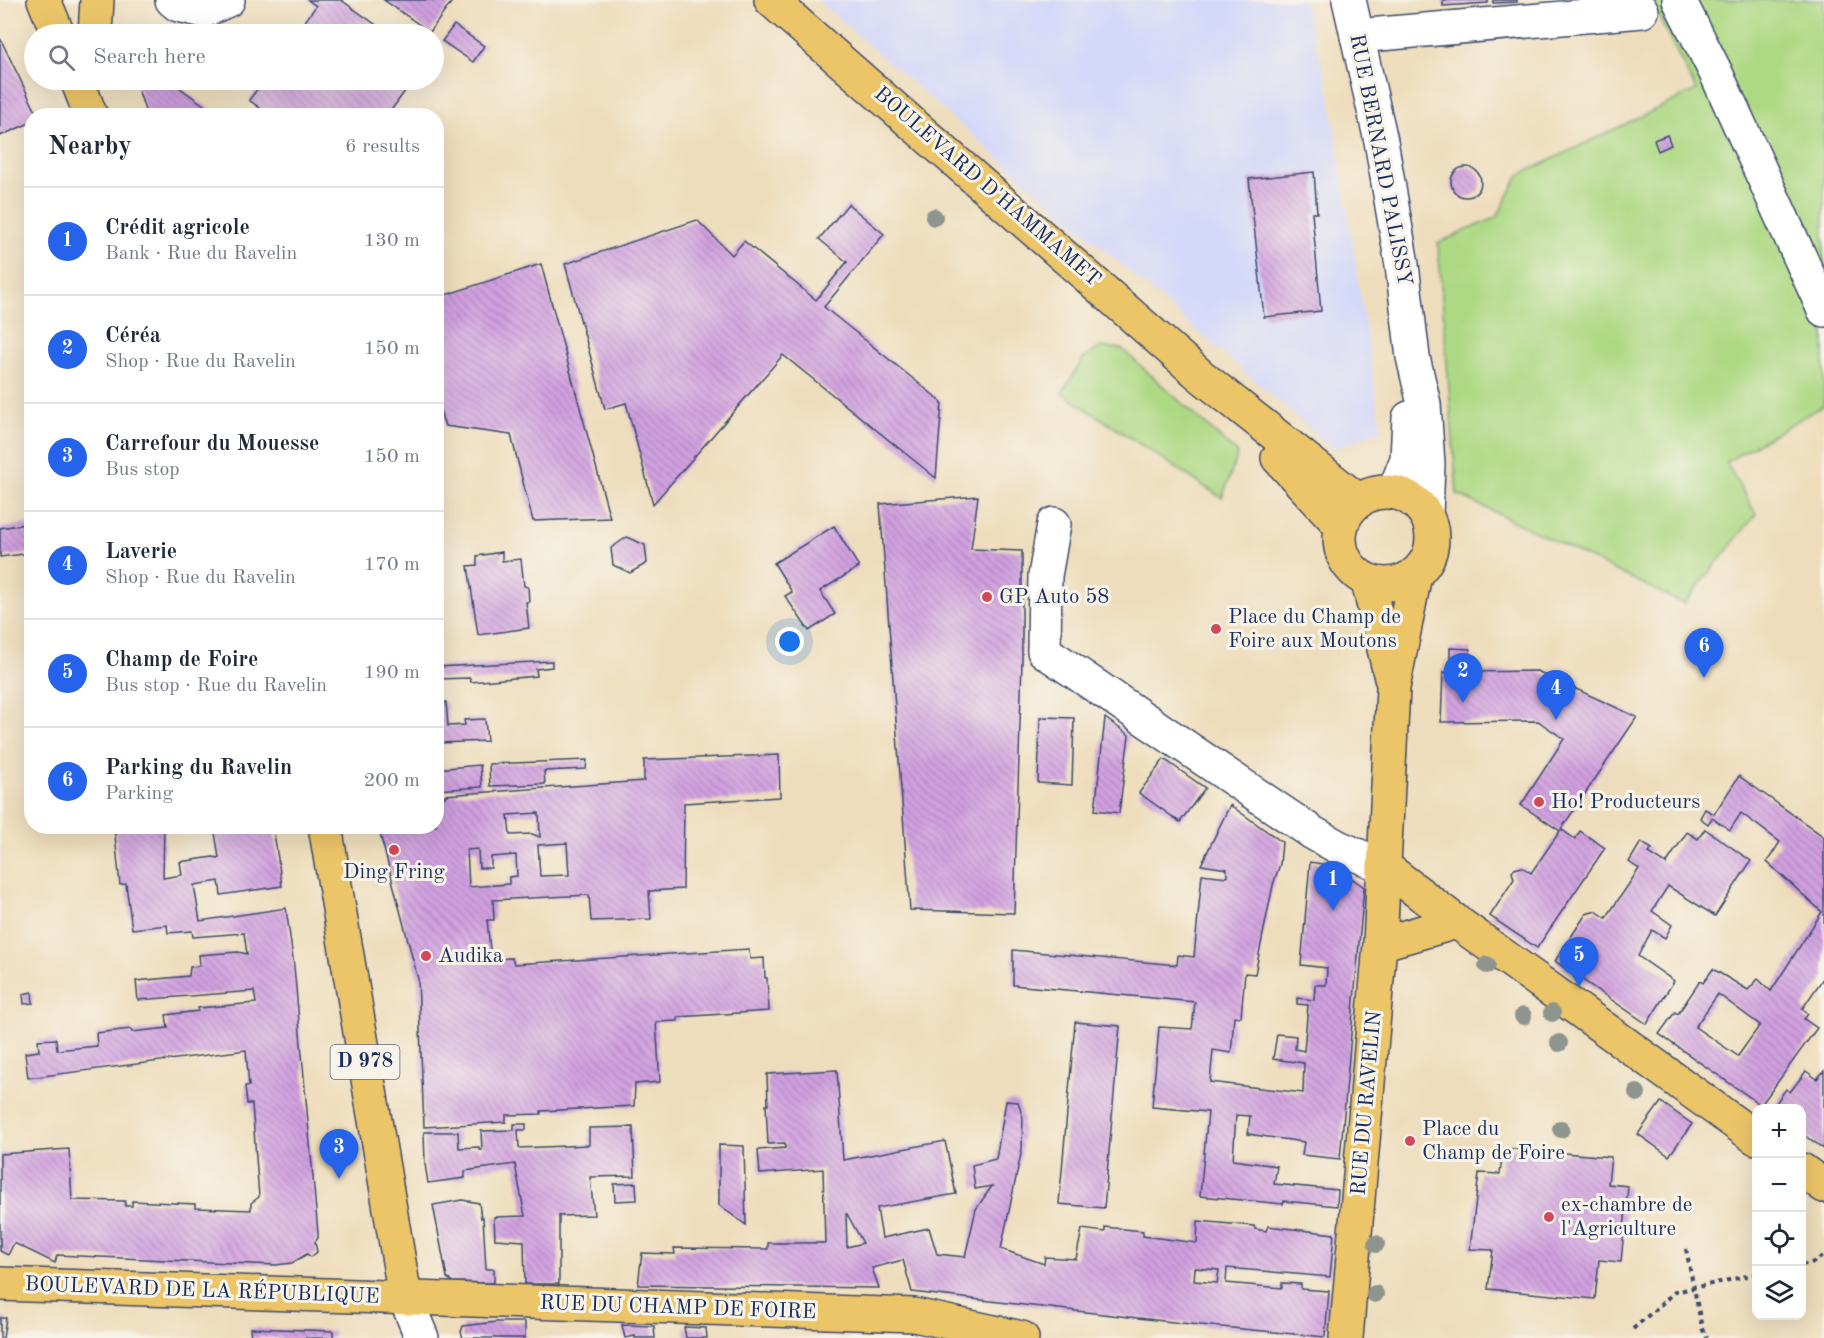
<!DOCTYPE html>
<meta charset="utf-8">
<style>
:root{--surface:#fff;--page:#f2f2f3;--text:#1f2937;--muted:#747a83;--line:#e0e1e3;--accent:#2563eb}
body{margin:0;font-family:"Old Standard TT",serif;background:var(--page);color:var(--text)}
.controls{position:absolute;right:18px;bottom:18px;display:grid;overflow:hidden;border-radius:12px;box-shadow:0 6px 24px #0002}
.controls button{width:54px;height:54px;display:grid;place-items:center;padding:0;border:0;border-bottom:2px solid var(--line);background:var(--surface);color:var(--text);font:30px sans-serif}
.you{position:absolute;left:790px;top:642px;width:21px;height:21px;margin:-15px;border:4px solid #fff;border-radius:50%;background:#1a73e8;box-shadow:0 0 0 9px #1a73e833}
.badge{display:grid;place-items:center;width:39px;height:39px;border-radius:50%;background:var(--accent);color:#fff;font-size:20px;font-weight:700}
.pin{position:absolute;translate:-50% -50px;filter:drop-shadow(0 2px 3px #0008)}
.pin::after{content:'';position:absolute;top:32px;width:21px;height:18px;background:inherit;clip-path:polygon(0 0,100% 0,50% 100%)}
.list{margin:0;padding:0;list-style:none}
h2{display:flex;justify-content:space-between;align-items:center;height:78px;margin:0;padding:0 24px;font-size:26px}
h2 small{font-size:20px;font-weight:400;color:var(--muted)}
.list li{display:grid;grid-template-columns:39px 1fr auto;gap:18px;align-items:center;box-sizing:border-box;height:108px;padding:0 24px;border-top:2px solid var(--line)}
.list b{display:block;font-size:22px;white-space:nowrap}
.list p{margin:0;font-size:20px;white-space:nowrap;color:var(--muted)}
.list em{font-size:20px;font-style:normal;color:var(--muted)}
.icon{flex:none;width:33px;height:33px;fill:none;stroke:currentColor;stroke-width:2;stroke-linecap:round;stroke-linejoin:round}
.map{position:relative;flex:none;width:1824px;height:1338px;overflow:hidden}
.search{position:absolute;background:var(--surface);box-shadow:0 6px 24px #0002;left:24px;top:24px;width:420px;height:66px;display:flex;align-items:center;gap:15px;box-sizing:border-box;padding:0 21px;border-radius:33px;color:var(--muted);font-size:22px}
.panel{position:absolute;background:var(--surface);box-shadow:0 6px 24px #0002;left:24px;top:108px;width:420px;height:726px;border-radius:24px}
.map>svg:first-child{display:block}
.built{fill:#d4d8f9}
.grass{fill:#aed984;stroke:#648471;stroke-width:1.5}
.building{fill:url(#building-back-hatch);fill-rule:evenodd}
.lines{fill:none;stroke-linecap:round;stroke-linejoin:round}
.minor-casing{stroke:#3b496c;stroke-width:36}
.major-casing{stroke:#3b496c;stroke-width:36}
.path{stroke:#3b496c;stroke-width:4;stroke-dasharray:4.5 4.5;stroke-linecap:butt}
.minor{stroke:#fff;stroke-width:33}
.major{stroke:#edc569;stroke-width:33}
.tree{fill:#8e958e}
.poi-dot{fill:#d1495b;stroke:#f7f3e8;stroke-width:2}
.labels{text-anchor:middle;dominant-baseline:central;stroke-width:6;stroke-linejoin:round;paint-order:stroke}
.shield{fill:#f7f3e8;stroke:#5d6a87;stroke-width:1.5}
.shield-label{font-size:20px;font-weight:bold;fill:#1b2f5e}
.street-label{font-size:21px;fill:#1b2f5e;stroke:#f7f3e8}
.poi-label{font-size:21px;fill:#1b2f5e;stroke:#f7f3e8;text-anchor:start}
</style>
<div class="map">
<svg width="1824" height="1338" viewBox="0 0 1824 1338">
<defs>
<pattern id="building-back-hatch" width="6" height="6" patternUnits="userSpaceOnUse" patternTransform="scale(1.5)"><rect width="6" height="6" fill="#d1a0e0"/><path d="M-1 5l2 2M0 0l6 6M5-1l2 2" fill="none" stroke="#a983b9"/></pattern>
</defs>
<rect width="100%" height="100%" fill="#f7f3e8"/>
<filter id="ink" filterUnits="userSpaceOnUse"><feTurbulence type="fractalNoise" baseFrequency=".0167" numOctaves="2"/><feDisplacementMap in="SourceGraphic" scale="12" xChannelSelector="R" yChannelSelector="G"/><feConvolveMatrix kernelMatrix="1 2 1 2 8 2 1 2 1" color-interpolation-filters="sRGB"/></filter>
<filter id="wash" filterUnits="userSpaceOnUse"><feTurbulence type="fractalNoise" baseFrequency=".008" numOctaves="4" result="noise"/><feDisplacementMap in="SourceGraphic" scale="24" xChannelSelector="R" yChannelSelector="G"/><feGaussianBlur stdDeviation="1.35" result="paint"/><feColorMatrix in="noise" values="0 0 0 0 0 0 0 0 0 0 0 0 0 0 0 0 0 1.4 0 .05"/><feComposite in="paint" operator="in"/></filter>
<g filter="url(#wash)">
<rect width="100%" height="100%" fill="#eeddbc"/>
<!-- built -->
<polygon class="built" points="817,0 1303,0 1329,91 1381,431 1333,449"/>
<!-- grass -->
<g class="grass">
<polygon points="1650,0 1824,0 1824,405 1726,462 1756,514 1684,604 1457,494 1438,243 1497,217 1519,175 1696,90"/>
<polygon points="1101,347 1122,349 1238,454 1222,498 1062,393 1083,359"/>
</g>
<g id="blocks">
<!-- building -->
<g class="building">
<polygon points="308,0 341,0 389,34 296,34 316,6"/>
<polygon points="384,0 453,0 430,32"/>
<polygon points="1443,0 1488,0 1488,3 1443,6"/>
<polygon points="1493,0 1517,0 1517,2 1493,3"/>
<polygon points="454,25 484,46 473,62 442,41"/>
<polygon points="0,38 38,116 32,116 32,122 0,136"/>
<polygon points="135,80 169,80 219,116 147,116"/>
<polygon points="264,80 413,80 387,116 271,116 249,100"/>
<polygon points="1667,135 1671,145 1658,151 1654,140"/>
<circle cx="1466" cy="182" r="15"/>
<polygon points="1314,172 1317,213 1312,213 1321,311 1264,317 1249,179"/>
<polygon points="848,204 884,234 824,307 942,402 936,478 783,355 653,504 626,403 605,409 565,264 697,220 732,255 744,241 816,300 847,262 819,239"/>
<polygon points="541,264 610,518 533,521 511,435 445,426 436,398 436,298"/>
<polygon points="978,496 971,549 1022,551 1022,661 1014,913 910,910 880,504"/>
<polygon points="32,523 32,553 0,557 0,528"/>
<polygon points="834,526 859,567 820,591 835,614 809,631 785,596 792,592 774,563"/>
<polygon points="627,537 645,545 647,563 630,573 613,565 611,548"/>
<polygon points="502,552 502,561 521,559 524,586 528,587 529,602 526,602 529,628 478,635 468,566 477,565 477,556"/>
<polygon points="1450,648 1470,649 1470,672 1537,671 1637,717 1561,829 1575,839 1580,831 1605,848 1537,948 1490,916 1514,879 1512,872 1514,869 1522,867 1531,873 1560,831 1521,805 1564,739 1538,721 1441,722 1443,672 1450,673"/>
<polygon points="552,661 552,667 536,669 537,676 471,682 470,678 436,679 436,667"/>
<polygon points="446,702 448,726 465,725 464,720 485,719 487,741 438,743 436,703"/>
<polygon points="1040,717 1074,718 1072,785 1038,783"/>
<polygon points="1105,718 1129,735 1119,813 1095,810"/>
<path d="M779,755L780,797L684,803L683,889L649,891L651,919L591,921L589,895L493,900L494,920H487L491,959L512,958L514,964L749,949L750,959L764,958L765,978H767L769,1011L678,1017V1021L656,1022L660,1082L635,1084L634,1106L541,1111V1114L506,1115V1122L424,1127L418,979L378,826H436V798L445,797V795L644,781V760ZM539,813L540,837L532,834L510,835L508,815ZM567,843L569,875L540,876L538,845ZM478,849L479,868H491V857L516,855L517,876L509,877V884L469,887L467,850Z"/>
<polygon points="1164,759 1205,788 1180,822 1139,793"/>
<polygon points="587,760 586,769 544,771 545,784 490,786 489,764"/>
<polygon points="480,765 482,787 436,790 436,769"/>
<path d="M1739,776L1824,837V977L1802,1009L1808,1014L1804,1019L1817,1028L1761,1105L1659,1034L1675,1012L1678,1014L1700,981L1703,983L1713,969L1748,990L1758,979L1771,991L1822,912L1767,862L1780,842L1741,813L1730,830L1712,818L1708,824L1700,818L1705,809L1714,814ZM1718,994L1760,1025L1738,1056L1695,1027Z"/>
<polygon points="1230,805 1282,842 1280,864 1273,885 1255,974 1245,973 1241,1017 1234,1016 1231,1053 1213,1050 1210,1082 1303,1093 1304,1063 1273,1059 1277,1034 1296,1036 1295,1049 1304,1051 1308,1005 1297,1004 1297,998 1314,1000 1315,985 1326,985 1327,968 1301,965 1310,862 1335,866 1364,887 1340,1159 1302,1155 1304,1142 1248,1134 1250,1116 1236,1115 1233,1160 1277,1166 1274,1184 1338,1190 1337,1206 1284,1201 1283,1204 1200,1196 1208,1112 1152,1107 1159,1027 1192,1029 1195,1002 1013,985 1013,950 1177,965 1178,955 1194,957 1202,874 1227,877 1227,869 1201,865"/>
<polygon points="114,826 164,826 163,878 182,875 180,862 213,857 219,858 214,826 273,826 282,886 221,895 219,881 194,885 200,921 286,908 294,966 318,1233 318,1238 315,1242 317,1252 311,1257 307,1254 292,1263 276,1265 57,1255 55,1263 14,1243 8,1255 0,1251 0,1154 69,1149 72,1200 125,1201 125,1206 132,1206 132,1201 195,1204 195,1208 251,1210 251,1203 259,1197 252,1104 247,1104 245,1086 249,1086 246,1050 28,1078 25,1053 39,1051 38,1040 56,1039 57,1050 97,1046 96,1033 131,1029 132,1032 168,1028 166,1015 198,1011 198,1008 256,1003 254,991 138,1000 136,981 189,976 190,967 200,966 199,955 238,952 247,954 244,933 193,937 192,931 168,933 167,925 132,929 126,884 120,885"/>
<polygon points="1705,829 1751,861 1715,916 1668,886 1652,911 1672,925 1665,938 1652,930 1638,956 1674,981 1647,1024 1555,961 1586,914 1596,911 1606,918 1639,869 1629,862 1641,842 1652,849 1649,853 1666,864 1687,832 1698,839"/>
<polygon points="32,992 33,1003 24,1004 23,994"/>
<polygon points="1075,1022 1120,1026 1104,1208 1059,1204"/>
<path d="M837,1070L843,1160L945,1141L956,1194L877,1208L882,1238L929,1228L937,1254L965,1257L976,1209L992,1186L975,1189L972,1165L996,1159L1006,1101L1018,1102L1023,1118L1022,1149L1001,1249L1044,1264L1045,1257L1076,1259L1082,1229L1105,1232V1227L1143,1231V1236L1197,1243L1198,1221L1254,1226L1255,1229L1266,1231L1268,1226L1334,1234L1330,1277L1227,1268L1226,1283L1282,1288V1283L1301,1284V1289L1329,1291L1325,1337L1190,1324L912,1292L903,1260L872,1268L879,1288L638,1285L642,1253L675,1254L674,1248L768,1249V1243H825L823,1169L760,1174L758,1150L785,1148V1143L768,1144L766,1105H768L767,1074ZM846,1214H847L863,1243L847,1247ZM1195,1268L1219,1270L1217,1283L1194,1281Z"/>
<polygon points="1806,1071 1817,1079 1824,1071 1824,1149 1802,1133 1802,1108 1778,1108 1780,1106 1776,1103 1786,1089 1790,1092"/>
<polygon points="1661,1102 1692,1124 1669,1156 1638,1134"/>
<polygon points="514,1124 526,1124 526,1130 518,1130 519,1148 589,1145 589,1128 633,1127 635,1176 590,1177 594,1215 559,1216 559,1284 525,1284 524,1241 495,1239 494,1217 525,1216 515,1164 465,1171 465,1178 428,1183 425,1164 424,1132 458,1132 459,1148 479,1147 479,1150 482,1150 481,1131 514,1130"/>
<polygon points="719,1145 744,1146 746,1225 719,1205"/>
<polygon points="1503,1148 1611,1157 1608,1184 1628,1186 1621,1262 1599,1260 1595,1299 1488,1289 1493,1250 1470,1249 1479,1173 1500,1174"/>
<polygon points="636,1183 637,1200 615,1201 614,1184"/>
<polygon points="462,1200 479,1203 481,1218 483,1217 486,1269 494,1269 494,1283 453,1282 447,1278 433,1205"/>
<polygon points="0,1318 6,1318 3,1338 0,1338"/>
<polygon points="497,1322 525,1322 525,1338 463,1338 461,1332 463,1326"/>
<polygon points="622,1325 654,1326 655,1338 635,1338 635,1336 625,1338"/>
<polygon points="684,1327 706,1328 707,1338 686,1338"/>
<polygon points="250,1328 333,1331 333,1338 251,1338"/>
</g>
</g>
</g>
<g filter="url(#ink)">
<use href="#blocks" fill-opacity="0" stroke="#3b496c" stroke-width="1.5"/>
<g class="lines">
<!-- minor casing -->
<g class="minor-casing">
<g id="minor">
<polyline points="172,0 178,5 204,11 228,0"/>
<polyline points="1349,0 1381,141 1402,265 1413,357 1424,404 1428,464 1426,515"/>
<polyline points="1679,0 1716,73 1824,310"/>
<polyline points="1357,36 1642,11"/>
<polyline points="1394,492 1407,459 1409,418"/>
<polyline points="1054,524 1045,576 1044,651 1313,833 1338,847 1385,867"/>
<polyline points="405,1297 422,1338"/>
</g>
</g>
<!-- major casing -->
<g class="major-casing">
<g id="major">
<polyline points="44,0 58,34"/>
<polyline points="771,0 1201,376 1359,501"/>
<polyline points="95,34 97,0"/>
<polyline points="77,80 91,116"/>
<polyline points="1278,458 1341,526"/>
<circle cx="1386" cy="538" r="46"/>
<polyline points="1368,582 1391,678"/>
<polyline points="325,826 405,1297"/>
<polyline points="1385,867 1457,922 1756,1138"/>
<polyline points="1380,944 1457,922"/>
<polyline points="1802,1170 1824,1186"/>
<polyline points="0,1284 914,1315 1022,1338"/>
<polyline points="1346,1338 1380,944 1393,688 1415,575"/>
</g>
</g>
<!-- path -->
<g class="path">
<polyline points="1686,1249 1702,1328 1707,1338"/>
<polyline points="1802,1265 1814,1262 1824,1255"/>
<polyline points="1633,1329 1675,1292 1756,1274"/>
</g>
<!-- minor -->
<use href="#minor" class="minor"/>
<!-- major -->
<use href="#major" class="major"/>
</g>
<!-- trees -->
<g class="tree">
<circle cx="934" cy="217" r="9"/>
<circle cx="1487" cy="965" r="9"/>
<circle cx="1552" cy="1013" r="9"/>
<circle cx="1523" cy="1016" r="9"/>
<circle cx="1559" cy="1043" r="9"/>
<circle cx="1637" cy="1093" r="9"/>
<circle cx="1561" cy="1129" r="9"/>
<circle cx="1376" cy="1244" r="9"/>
<circle cx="1375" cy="1294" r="9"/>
</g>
</g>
<!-- markers -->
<g class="poi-dot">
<circle cx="987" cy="597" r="6"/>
<circle cx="1216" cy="629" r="6"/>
<circle cx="1539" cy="802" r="6"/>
<circle cx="394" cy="850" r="6"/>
<circle cx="426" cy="956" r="6"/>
<circle cx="1410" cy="1141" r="6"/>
<circle cx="1549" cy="1217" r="6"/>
</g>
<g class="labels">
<!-- shield labels -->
<rect class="shield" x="330.5" y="1045" width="69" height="34" rx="4.5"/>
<g class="shield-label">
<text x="365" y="1062">D 978</text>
</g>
<!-- street labels -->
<g class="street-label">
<text transform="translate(1380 160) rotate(79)">RUE BERNARD PALISSY</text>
<text transform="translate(987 187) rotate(41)">BOULEVARD D'HAMMAMET</text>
<text transform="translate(1367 1103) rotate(-85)">RUE DU RAVELIN</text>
<text transform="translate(202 1291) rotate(2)">BOULEVARD DE LA RÉPUBLIQUE</text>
<text transform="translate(678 1308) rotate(2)">RUE DU CHAMP DE FOIRE</text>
</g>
<!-- poi labels -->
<g class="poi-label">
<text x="999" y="597">GP Auto 58</text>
<text x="1228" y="617">Place du Champ de<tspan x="1228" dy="24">Foire aux Moutons</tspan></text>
<text x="1551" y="802">Ho! Producteurs</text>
<text x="394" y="872" text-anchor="middle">Ding Fring</text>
<text x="438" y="956">Audika</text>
<text x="1422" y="1129">Place du<tspan x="1422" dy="24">Champ de Foire</tspan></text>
<text x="1561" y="1205">ex-chambre de<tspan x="1561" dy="24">l'Agriculture</tspan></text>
</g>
</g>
</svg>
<div class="controls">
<button>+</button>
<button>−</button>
<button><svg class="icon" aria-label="locate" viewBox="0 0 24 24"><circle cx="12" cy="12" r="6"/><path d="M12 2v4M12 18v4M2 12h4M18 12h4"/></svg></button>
<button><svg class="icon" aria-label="layers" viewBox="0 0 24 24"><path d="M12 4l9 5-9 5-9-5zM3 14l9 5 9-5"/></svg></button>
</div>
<div class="you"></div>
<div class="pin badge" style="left:1333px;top:911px">1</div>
<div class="pin badge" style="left:1463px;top:703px">2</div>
<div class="pin badge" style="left:339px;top:1179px">3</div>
<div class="pin badge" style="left:1556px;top:720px">4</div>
<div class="pin badge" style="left:1579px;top:987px">5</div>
<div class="pin badge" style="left:1704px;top:678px">6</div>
<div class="search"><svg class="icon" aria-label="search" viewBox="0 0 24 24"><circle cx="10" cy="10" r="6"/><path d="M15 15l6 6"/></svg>Search here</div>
<section class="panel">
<h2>Nearby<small>6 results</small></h2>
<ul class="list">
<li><span class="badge">1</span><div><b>Crédit agricole</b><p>Bank · Rue du Ravelin</p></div><em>130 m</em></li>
<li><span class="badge">2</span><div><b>Céréa</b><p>Shop · Rue du Ravelin</p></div><em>150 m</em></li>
<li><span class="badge">3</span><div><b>Carrefour du Mouesse</b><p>Bus stop</p></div><em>150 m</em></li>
<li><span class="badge">4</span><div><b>Laverie</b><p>Shop · Rue du Ravelin</p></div><em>170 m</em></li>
<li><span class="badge">5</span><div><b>Champ de Foire</b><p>Bus stop · Rue du Ravelin</p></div><em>190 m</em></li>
<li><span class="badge">6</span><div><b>Parking du Ravelin</b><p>Parking</p></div><em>200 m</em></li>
</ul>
</section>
</div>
